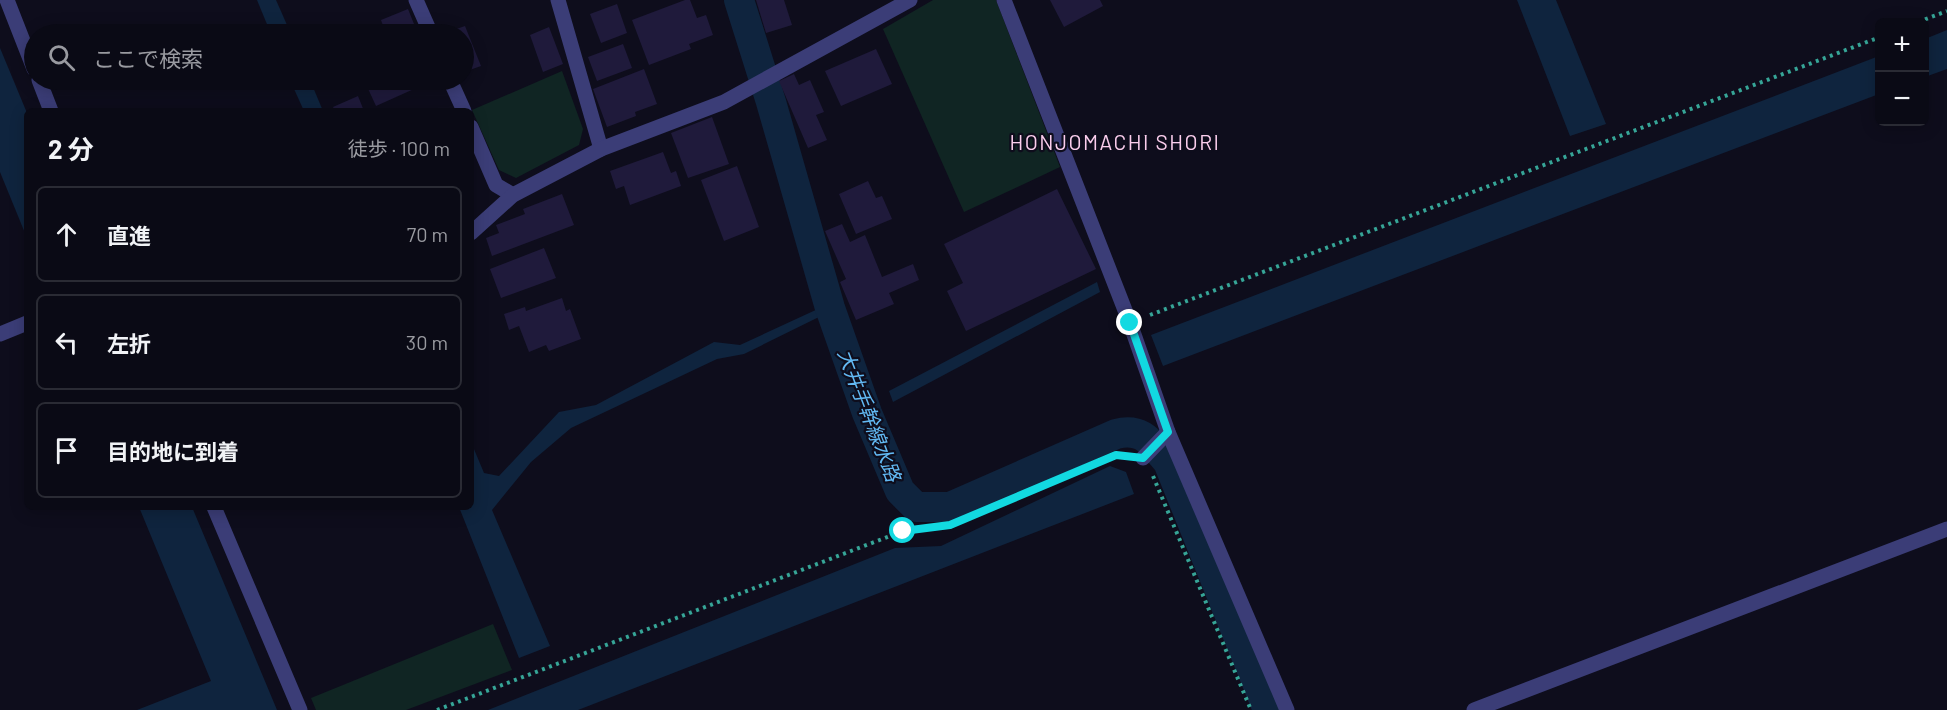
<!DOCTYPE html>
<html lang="ja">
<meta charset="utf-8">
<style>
:root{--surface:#0a0a15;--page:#13131e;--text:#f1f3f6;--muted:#999aa0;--line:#2a2b34}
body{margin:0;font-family:Barlow,"Noto Sans JP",sans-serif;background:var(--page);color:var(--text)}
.controls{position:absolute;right:18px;top:18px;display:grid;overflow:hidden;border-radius:9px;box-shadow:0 3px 15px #0003}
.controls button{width:54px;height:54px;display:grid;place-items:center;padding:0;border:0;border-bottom:2px solid var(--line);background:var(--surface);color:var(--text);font:30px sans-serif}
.stop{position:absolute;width:18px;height:18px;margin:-14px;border:4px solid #12d9e1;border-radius:50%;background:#fff}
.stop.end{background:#12d9e1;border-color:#fff;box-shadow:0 2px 6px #0008}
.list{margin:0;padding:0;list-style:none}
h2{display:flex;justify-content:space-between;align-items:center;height:78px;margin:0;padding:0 24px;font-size:26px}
h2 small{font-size:20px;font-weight:400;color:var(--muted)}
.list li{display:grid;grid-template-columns:39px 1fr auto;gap:18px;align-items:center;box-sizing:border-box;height:96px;margin:0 12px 12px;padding:0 12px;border:2px solid var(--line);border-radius:9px}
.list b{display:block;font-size:22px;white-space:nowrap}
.list em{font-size:20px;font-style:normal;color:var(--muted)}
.icon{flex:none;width:33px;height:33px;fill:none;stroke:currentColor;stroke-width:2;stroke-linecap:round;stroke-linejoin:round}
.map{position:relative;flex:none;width:1947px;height:710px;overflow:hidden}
.search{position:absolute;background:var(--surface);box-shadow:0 3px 15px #0003;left:24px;top:24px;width:450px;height:66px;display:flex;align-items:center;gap:15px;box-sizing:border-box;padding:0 21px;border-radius:33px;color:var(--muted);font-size:22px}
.panel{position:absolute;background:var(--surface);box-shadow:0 3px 15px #0003;left:24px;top:108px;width:450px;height:402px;border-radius:9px}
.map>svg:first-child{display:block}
.green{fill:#102523}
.water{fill:#0f243e}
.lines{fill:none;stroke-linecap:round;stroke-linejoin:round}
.canal{stroke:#0f243e;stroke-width:30}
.building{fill:#1f1a3b}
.path{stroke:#36a597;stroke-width:4;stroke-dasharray:3 4.5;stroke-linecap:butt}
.street{stroke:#3b3d77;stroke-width:15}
.route{stroke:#12d9e1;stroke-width:8}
.labels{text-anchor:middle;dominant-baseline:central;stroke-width:4.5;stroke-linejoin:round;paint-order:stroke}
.water-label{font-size:20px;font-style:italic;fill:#62b9f3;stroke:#0e0d1c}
.quarter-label{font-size:21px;letter-spacing:1.5px;fill:#fbceed;stroke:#0e0d1c}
</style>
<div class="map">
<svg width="1947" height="710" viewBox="0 0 1947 710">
<rect width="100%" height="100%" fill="#0e0d1c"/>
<!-- green -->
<g class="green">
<polygon points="933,0 996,0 1060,167 964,212 883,29"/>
<polygon points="562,71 583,129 579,145 516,178 499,170 472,110"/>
<polygon points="493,624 512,670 406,710 316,710 311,698"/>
</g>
<!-- water -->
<g class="water">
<polygon points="257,0 276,0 291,34 271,34"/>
<polygon points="1517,0 1556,0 1606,124 1570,136"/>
<polygon points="1947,30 1947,69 1925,77 1925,39"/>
<polygon points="0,48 27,113 27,238 0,172"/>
<polygon points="1879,56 1879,94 1163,366 1151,335"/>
<polygon points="290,80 310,80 323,111 304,111"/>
<polygon points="1097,282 1100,292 893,402 889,391"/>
<polygon points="820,308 823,315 744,354 717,359 571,428 531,462 492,510 550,646 519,658 459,507 471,507 471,442 484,473 499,476 559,412 596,405 714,342 740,345"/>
<polygon points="1110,466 1126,472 1134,494 578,710 488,710 895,548 941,546"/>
<polygon points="139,507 192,507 277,710 137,710 211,681"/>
</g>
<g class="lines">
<!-- canal -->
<path class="canal" d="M739,0L771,102L830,308L867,413L900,491L916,507H950L1116,434C1143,427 1151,443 1168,462L1268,710"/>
</g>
<!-- building -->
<g class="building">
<polygon points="685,0 690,0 697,18 706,15 713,35 689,44 691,49 649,65 632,20"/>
<polygon points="756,0 784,0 792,25 766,33"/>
<polygon points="1050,0 1100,0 1103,6 1064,27"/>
<polygon points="617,4 627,33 601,43 590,14"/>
<polygon points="408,9 416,29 403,34 386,34 381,20"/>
<polygon points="465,26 481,66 464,72 464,34 442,34"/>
<polygon points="549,27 563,64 543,72 530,35"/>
<polygon points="623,44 632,68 597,81 588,57"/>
<polygon points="876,49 892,84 841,106 825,71"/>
<polygon points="644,69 657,104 635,112 636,116 607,127 593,89"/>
<polygon points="794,74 799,85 810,80 824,112 816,115 827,140 808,148 779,81"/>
<polygon points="364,80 434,80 376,106"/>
<polygon points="358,96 364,111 335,111 333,107"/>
<polygon points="712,117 729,164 688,178 671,133"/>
<polygon points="663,152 671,173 676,171 681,186 630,205 624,186 616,189 610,171"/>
<polygon points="737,166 759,227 724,241 701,180"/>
<polygon points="868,181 876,198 882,196 892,219 856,234 839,194"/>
<polygon points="1057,189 1096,269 966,331 947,291 963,283 944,244"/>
<polygon points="562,194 574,225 492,256 486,238 499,233 496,225 525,214 523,209"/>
<polygon points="842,224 850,242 865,235 882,277 913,264 919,280 889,293 894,304 856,320 840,282 846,279 825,231"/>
<polygon points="544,248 556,278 501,298 490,269"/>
<polygon points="562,298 566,311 570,309 581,339 549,351 546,345 529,352 519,326 509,330 504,314 525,307 526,311"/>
</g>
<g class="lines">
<!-- path -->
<g class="path">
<polyline points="1918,22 1947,11"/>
<polyline points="1150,315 1880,37"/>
<polyline points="1153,476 1251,710"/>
<polyline points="437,710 903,531 950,525 1116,455 1123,456"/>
</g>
<!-- street -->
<g class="street">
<polyline points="7,0 34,69"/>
<polyline points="416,0 431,34"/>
<polyline points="558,0 601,149"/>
<polyline points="1004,0 1130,323 1168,432 1287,710"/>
<polyline points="39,80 51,111"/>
<polyline points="450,80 464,111"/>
<polyline points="471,127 496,185 513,195"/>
<polyline points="471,233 513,195 601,149 724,102 910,0"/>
<polyline points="0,334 27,323"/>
<polyline points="1143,458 1168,432"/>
<polyline points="214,507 300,710"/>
<polyline points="1474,710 1947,529"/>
</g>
</g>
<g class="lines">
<!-- route -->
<polyline class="route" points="903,531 950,525 1116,455 1143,458 1168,432 1130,323"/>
</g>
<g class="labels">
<!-- water labels -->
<g class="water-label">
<text transform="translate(870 415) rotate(69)">大井手幹線水路</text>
</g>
<!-- quarter labels -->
<g class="quarter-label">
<text x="1115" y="141">HONJOMACHI SHORI</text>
</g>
</g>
</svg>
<div class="controls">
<button>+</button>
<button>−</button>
</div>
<div class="stop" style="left:903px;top:531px"></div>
<div class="stop end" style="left:1130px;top:323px"></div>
<div class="search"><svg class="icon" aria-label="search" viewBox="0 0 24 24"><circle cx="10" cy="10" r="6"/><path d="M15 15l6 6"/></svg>ここで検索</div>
<section class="panel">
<h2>2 分<small>徒歩 · 100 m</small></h2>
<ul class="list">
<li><svg class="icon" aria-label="ahead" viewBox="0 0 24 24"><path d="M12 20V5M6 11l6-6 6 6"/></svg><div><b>直進</b></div><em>70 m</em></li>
<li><svg class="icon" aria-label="left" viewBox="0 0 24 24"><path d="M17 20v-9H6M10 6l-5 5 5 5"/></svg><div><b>左折</b></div><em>30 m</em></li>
<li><svg class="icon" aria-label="arrive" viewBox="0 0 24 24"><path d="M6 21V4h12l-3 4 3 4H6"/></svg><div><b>目的地に到着</b></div></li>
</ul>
</section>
</div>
